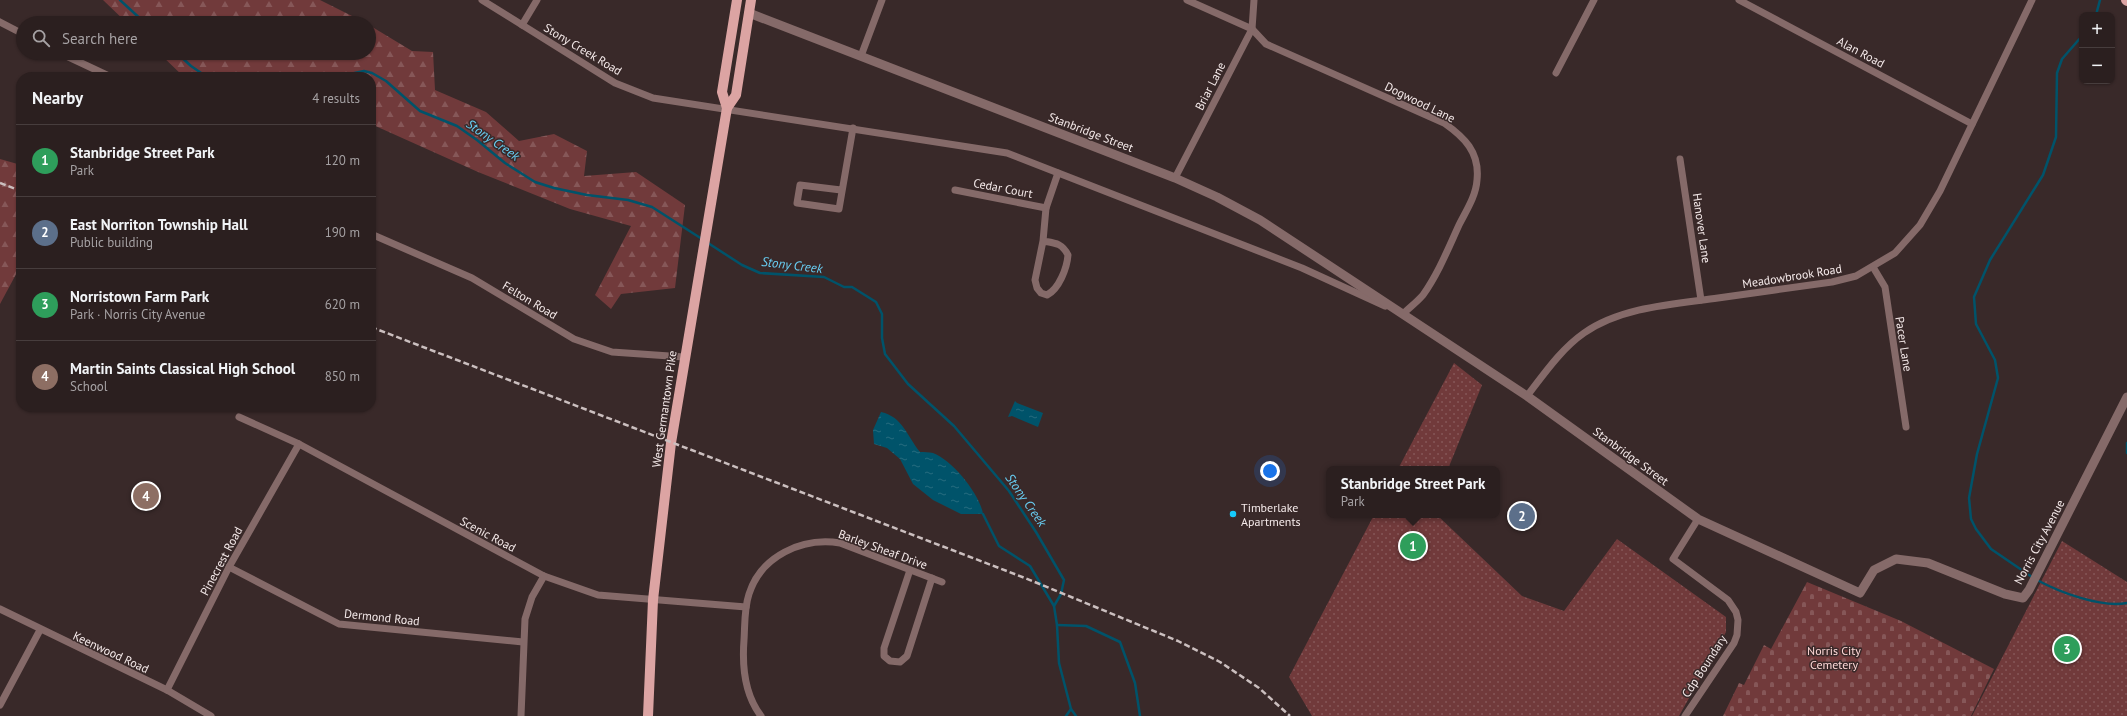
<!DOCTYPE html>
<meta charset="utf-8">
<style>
:root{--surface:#2b1f1f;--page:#332728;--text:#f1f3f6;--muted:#a6a2a4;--line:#473d3d;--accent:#b45309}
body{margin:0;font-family:"PT Sans",sans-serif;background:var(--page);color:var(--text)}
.controls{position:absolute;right:12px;top:12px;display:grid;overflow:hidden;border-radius:8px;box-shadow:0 1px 3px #0004}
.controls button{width:36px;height:36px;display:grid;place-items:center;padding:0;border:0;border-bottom:1px solid var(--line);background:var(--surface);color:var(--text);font:20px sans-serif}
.you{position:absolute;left:1270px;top:471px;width:14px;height:14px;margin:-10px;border:3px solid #fff;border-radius:50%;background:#1a73e8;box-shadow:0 0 0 6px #1a73e833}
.badge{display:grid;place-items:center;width:26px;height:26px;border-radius:50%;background:var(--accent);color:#fff;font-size:13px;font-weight:700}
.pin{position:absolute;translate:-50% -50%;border:2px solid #fff;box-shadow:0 1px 4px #0006}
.popup{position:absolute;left:1326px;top:466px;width:174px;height:52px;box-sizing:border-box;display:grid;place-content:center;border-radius:8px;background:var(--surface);filter:drop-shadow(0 1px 3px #0005);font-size:13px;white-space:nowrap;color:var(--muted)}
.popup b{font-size:15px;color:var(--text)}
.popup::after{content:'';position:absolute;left:50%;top:100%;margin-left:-8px;border:8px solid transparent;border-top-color:var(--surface)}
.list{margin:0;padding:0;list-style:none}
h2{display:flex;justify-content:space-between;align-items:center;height:52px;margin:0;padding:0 16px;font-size:17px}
h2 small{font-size:13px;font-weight:400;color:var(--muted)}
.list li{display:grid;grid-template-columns:26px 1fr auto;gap:12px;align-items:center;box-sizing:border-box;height:72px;padding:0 16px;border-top:1px solid var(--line)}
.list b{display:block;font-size:15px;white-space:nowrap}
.list p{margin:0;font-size:13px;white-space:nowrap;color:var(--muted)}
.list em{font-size:13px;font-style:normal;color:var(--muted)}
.icon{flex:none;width:22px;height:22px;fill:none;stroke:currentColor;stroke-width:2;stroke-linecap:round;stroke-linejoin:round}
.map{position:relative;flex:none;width:2127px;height:716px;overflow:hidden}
.search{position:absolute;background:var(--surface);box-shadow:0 1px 3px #0004;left:16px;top:16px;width:360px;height:44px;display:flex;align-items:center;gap:10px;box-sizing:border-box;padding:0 14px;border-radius:22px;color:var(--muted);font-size:15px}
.panel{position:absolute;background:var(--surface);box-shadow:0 1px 3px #0004;left:16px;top:72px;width:360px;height:340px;border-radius:16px}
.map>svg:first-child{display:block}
.forest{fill:url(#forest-firs)}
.cemetery{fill:url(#cemetery-stones)}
.park{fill:url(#park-dots)}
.water{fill:url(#water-ripples)}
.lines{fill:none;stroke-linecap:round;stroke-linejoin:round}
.stream{stroke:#00536a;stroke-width:2.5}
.minor{stroke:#856a69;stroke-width:7}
.tertiary{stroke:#856a69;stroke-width:9}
.primary{stroke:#dca4a3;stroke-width:10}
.rail{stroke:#cbbfbf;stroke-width:2.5;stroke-dasharray:6 3;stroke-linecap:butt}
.poi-dot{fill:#15cafb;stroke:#392929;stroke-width:1.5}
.labels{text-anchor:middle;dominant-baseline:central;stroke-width:3;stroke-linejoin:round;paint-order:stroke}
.street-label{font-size:12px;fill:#f5eaea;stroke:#392929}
.poi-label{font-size:12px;fill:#f5eaea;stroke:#392929;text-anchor:start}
.park-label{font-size:12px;fill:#fed7d6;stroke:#392929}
.water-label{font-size:13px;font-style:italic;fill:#68cef3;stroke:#392929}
</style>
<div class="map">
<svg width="2127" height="716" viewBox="0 0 2127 716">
<defs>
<pattern id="forest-firs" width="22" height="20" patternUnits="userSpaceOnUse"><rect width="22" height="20" fill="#713a3b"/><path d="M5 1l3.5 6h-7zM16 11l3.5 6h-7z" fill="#865758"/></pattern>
<pattern id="cemetery-stones" width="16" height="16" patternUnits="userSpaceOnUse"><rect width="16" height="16" fill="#713a3b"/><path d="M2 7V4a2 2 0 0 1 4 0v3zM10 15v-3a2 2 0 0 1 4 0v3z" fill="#865758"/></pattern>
<pattern id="park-dots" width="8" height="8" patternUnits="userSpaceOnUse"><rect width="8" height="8" fill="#713a3b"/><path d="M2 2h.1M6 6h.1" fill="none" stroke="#865758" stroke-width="1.8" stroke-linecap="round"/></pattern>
<pattern id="water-ripples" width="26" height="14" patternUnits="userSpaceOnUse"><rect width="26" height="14" fill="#00536a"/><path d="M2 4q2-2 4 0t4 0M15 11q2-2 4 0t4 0" fill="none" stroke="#266c7f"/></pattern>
</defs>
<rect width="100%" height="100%" fill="#392929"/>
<!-- forest -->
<g class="forest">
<polygon points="103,0 320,0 366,23 127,23"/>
<polygon points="369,25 412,51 433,52 435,90 486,112 519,141 554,134 587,151 584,176 636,172 685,205 675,288 621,294 611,309 595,295 631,226 570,209 478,172 371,124 371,77 184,77 159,53 369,53"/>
<polygon points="0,159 21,165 21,265 0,304"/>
</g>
<!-- cemetery -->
<polygon class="cemetery" points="1807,582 1901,621 1994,669 1971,716 1723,716 1739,683 1744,685 1764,645 1771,649"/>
<!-- park -->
<g class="park">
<polygon points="1454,363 1482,385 1448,469 1398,469"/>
<polygon points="1374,515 1437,515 1522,596 1564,611 1617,539 1726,617 1726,632 1679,716 1312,716 1289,677"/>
<polygon points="2062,541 2127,582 2127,716 1972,716"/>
</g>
<!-- water -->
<g class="water">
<polygon points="1015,401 1017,403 1043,413 1038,427 1012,416 1008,417"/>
<path d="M881,412C903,417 907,436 920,452C924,452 929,452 933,453C952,460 980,494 983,514H961L933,500L913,484L900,459L887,448L874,444L873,430Z"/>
</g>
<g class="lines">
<!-- stream -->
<g class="stream">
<polyline points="120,0 145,23"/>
<polyline points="2096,15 2100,0"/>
<polyline points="177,53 191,66 207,77"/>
<polyline points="336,77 364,71 372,73 386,81 420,111 457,126 477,140 505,163 535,182 554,188 587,195 628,200 652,207 702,239"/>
<polyline points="708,243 742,265 760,273 824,277 844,287 852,287 876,302 882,314 882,338 885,354 908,384 954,426 1009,491 1036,532 1064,580 1061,594 1054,606 1057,625 1059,663 1071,709 1066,716"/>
<polyline points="2127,443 2127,453"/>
<polyline points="983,514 999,546 1030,566 1054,606"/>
<polyline points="2032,577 1991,549 1976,529 1971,519 1969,498 1977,454 1998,378 1995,360 1976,324 1974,297 1990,260 2043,175 2056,137 2057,73 2062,59 2082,36"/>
<path d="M2037,580C2059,592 2101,608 2127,603"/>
<polyline points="1057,625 1086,626 1120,642 1135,683 1140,716"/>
<polyline points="1071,709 1076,716"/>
</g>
<!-- minor -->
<g class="minor">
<polyline points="482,0 615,83 653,98 1007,153 1302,268 1385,306"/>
<path d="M1187,0L1252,29L1266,44L1444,123C1464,137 1480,152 1477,180C1476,196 1466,211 1459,225C1448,249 1438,274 1423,295C1417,302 1409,308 1403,314L1399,312"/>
<polyline points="1739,0 1972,124"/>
<polyline points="0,22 23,34"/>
<polyline points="522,25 537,0"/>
<polyline points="60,53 111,77"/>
<polyline points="861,56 882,0"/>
<polyline points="1556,73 1594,0"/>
<polyline points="1680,159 1701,300"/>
<polyline points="1175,178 1252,29 1254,0"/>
<polyline points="841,190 800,185 797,203 839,209 853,128"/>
<polyline points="955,190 1046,208"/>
<polyline points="371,234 472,278 574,339 612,352 684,357"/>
<path d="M1043,241C1055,243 1062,243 1068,255C1067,268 1059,289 1047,295L1041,293L1037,288L1035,280L1043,241L1046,208L1058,173"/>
<polyline points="1873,267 1885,287 1906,427"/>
<path d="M1527,396C1544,374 1561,349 1584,333C1621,307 1674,304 1718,298C1756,293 1794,287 1832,282L1856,276L1895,253L1920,225L1940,191L2032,0"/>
<polyline points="239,417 299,444 544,576 598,595 746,607"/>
<polyline points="229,567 339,624 523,642"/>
<polyline points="910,570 884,648 884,656 890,661 900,662 907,656 932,578"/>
<polyline points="0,609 167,690 211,716"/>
<polyline points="167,690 229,567 299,444"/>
<polyline points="0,705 40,630"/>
<polyline points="521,716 525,619 532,597 544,576"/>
<path d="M761,716C744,694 742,666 744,640C745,625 744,609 749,594C761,556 802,537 840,543L942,582"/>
<polyline points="1685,716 1734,643 1737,635 1738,620 1736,612 1728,600 1673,559 1698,519"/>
</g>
<!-- tertiary -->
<polyline class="tertiary" points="749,13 1175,178 1217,197 1260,220 1527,396 1698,519 1860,593 1874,570 1896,559 1928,563 2005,594 2023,598 2029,590 2127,397"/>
<!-- primary -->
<g class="primary">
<polyline points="2126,0 2127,1"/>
<polyline points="727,108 736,95 751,0"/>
<polyline points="648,716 653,600 671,443 727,108 722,92 737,0"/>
</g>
<!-- rail -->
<g class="rail">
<polyline points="0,183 21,191"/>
<polyline points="371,327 1025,578 1178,641 1220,662 1259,688 1290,716"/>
</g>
</g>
<!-- markers -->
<circle class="poi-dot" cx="1233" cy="514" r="4"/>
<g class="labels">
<!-- street labels -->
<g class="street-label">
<text transform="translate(583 49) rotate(31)">Stony Creek Road</text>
<text transform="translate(1861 52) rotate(28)">Alan Road</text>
<text transform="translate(1210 86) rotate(-63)">Briar Lane</text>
<text transform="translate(1420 102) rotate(26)">Dogwood Lane</text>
<text transform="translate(1091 132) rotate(21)">Stanbridge Street</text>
<text transform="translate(1003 188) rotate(11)">Cedar Court</text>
<text transform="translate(1702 228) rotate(82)">Hanover Lane</text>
<text transform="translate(1792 276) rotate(-9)">Meadowbrook Road</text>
<text transform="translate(530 300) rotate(31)">Felton Road</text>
<text transform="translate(1904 344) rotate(81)">Pacer Lane</text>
<text transform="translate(664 409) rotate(-82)">West Germantown Pike</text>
<text transform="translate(1631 456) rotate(36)">Stanbridge Street</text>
<text transform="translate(488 534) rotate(28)">Scenic Road</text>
<text transform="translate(2039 542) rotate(-62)">Norris City Avenue</text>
<text transform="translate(883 549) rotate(20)">Barley Sheaf Drive</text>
<text transform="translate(221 561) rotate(-62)">Pinecrest Road</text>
<text transform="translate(382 617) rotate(6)">Dermond Road</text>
<text transform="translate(111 652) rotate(25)">Keenwood Road</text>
<text transform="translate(1704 666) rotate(-57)">Cdp Boundary</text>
</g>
<!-- poi labels -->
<g class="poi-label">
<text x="1241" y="507">Timberlake<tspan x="1241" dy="14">Apartments</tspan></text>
</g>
<!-- park labels -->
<g class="park-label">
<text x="1834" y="650">Norris City<tspan x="1834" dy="14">Cemetery</tspan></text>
</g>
<!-- water labels -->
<g class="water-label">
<text transform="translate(493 140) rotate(35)">Stony Creek</text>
<text transform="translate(792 265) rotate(7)">Stony Creek</text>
<text transform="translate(1026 500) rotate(55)">Stony Creek</text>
</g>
</g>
</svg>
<div class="controls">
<button>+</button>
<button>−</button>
</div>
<div class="you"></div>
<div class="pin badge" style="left:1413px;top:546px;background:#2e9e5b">1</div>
<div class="popup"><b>Stanbridge Street Park</b>Park</div>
<div class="pin badge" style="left:1522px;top:516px;background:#5c6f8a">2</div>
<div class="pin badge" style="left:2067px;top:649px;background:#2e9e5b">3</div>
<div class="pin badge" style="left:146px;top:496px;background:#8d6e63">4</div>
<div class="search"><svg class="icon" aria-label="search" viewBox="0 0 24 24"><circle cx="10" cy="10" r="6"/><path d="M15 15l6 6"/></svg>Search here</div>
<section class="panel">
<h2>Nearby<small>4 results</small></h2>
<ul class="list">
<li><span class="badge" style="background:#2e9e5b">1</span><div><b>Stanbridge Street Park</b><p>Park</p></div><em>120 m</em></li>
<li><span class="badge" style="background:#5c6f8a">2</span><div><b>East Norriton Township Hall</b><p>Public building</p></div><em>190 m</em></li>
<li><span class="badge" style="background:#2e9e5b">3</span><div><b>Norristown Farm Park</b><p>Park · Norris City Avenue</p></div><em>620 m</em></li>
<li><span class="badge" style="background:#8d6e63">4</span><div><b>Martin Saints Classical High School</b><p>School</p></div><em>850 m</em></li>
</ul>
</section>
</div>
